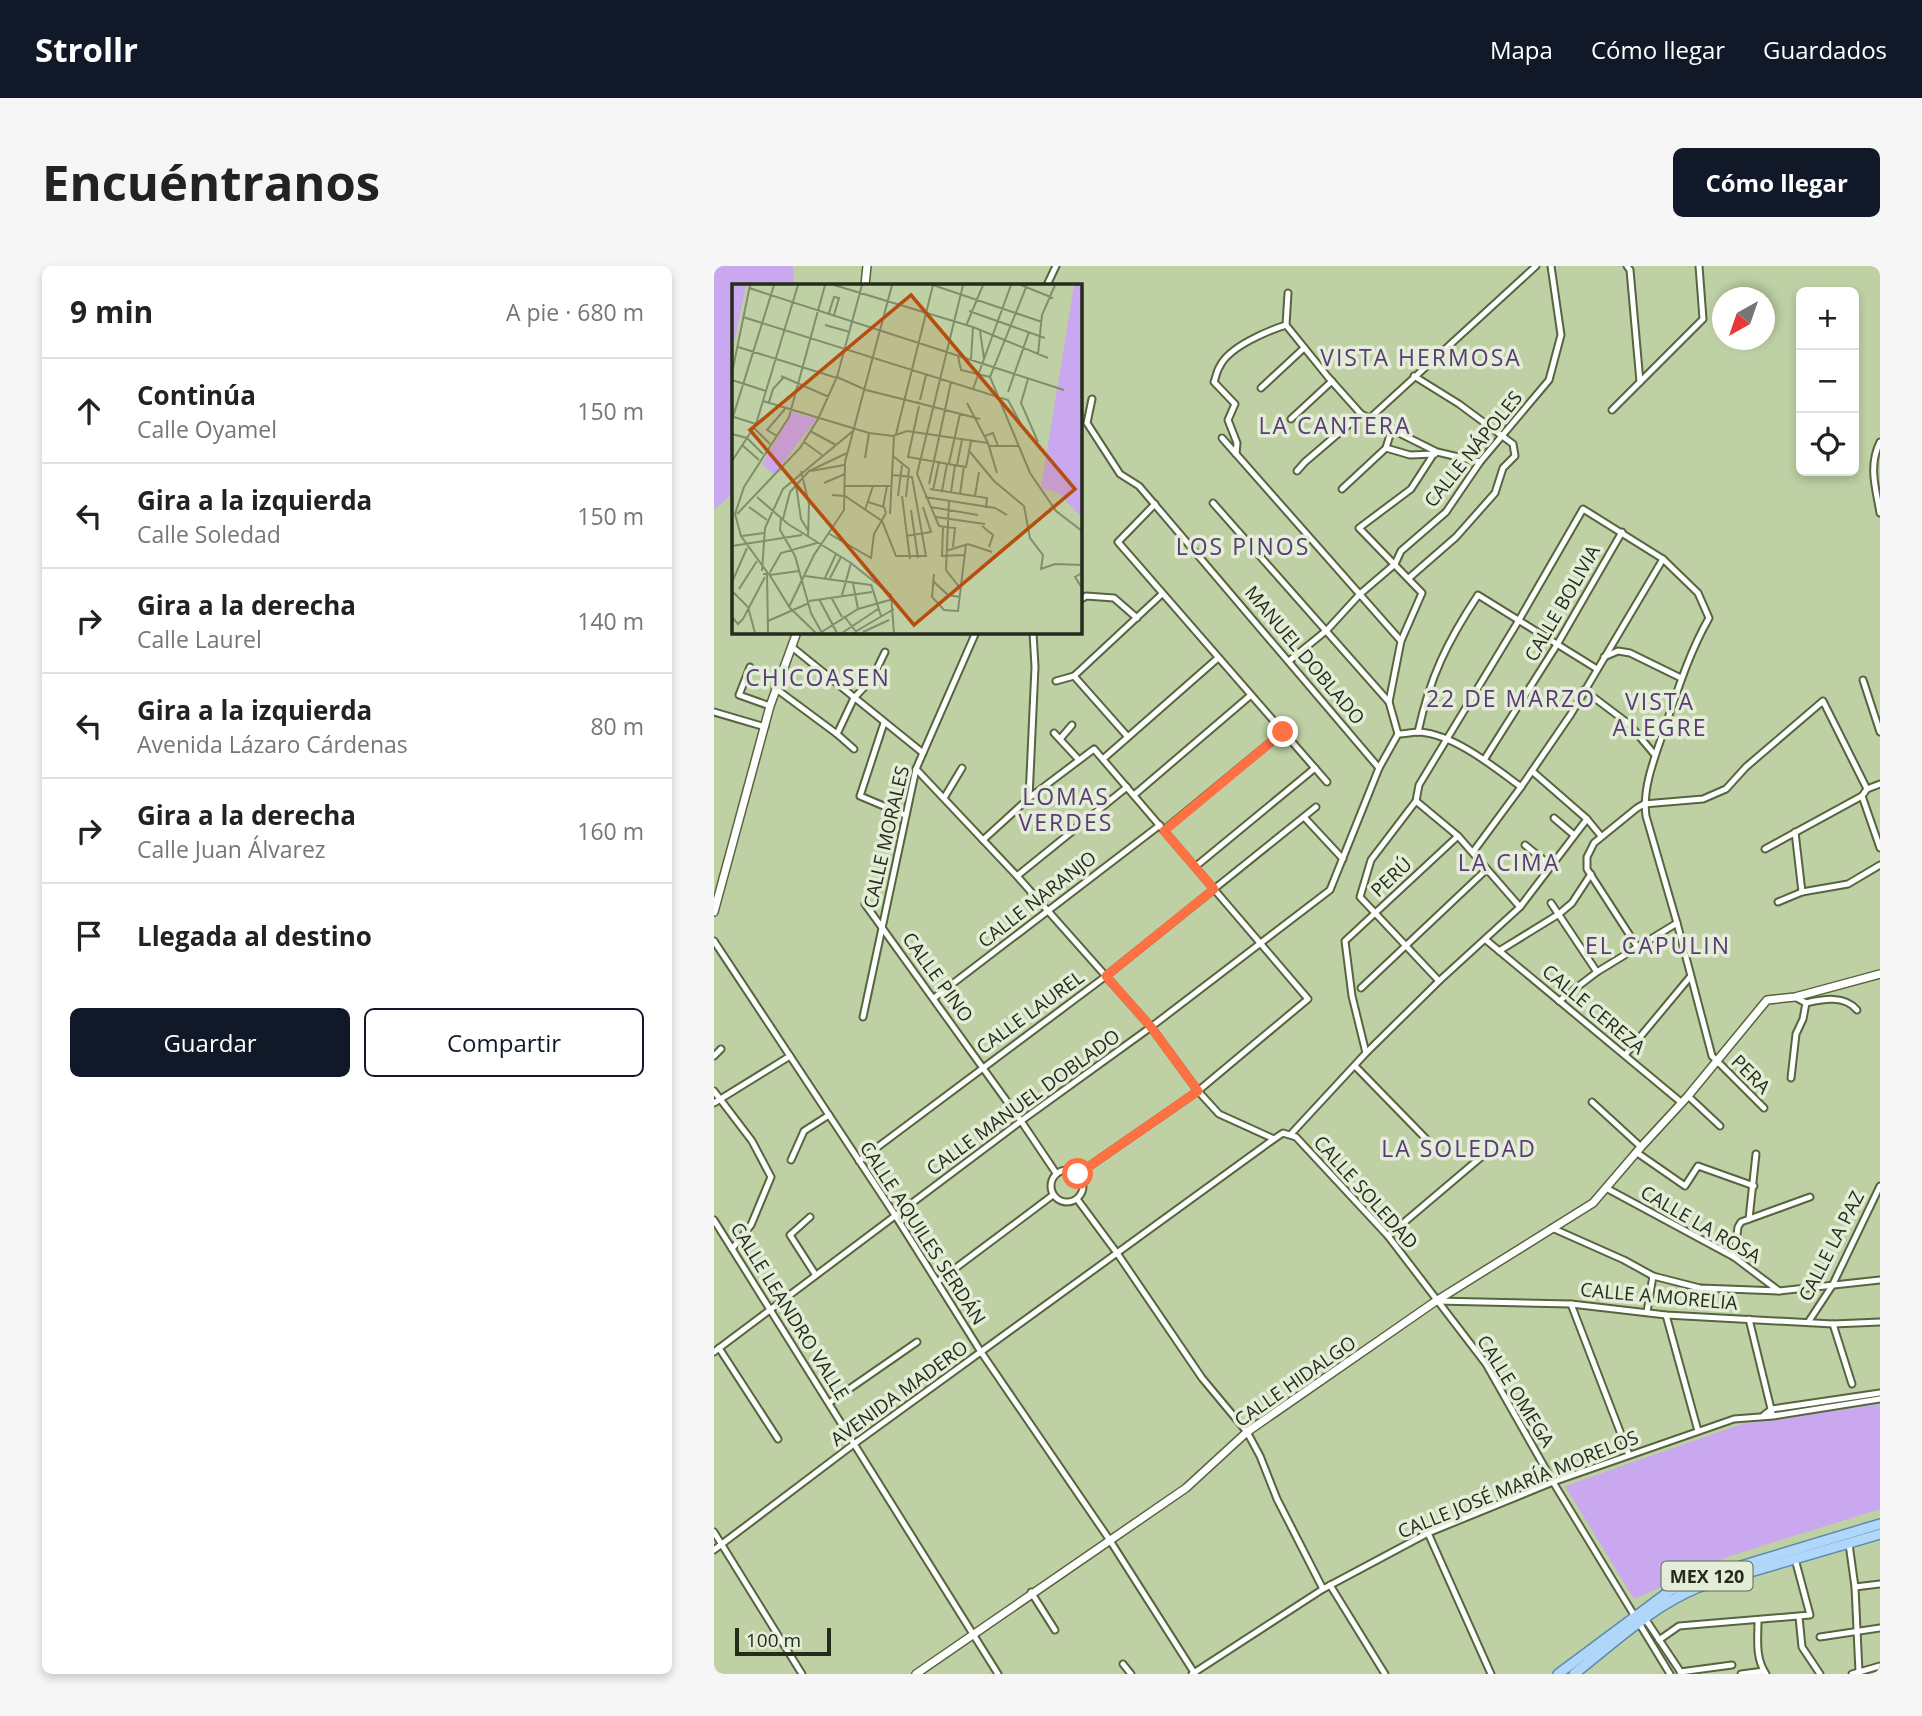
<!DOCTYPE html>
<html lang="es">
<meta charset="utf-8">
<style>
:root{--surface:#fff;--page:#f6f6f6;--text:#222;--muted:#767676;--line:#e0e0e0;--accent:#111827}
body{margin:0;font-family:"Open Sans",sans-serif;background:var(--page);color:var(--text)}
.controls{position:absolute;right:21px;top:21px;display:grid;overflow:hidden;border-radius:10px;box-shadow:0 4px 10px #0003}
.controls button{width:63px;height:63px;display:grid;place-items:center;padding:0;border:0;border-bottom:2px solid var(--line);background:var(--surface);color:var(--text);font:35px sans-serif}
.compass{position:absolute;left:998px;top:21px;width:63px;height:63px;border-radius:50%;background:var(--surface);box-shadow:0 4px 10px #0003;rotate:220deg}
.scale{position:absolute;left:21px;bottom:18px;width:96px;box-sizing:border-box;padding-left:7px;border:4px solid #252c1b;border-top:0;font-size:19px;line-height:24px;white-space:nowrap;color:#252c1b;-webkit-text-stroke:5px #e3edd7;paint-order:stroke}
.stop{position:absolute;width:21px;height:21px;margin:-16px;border:5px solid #ff7043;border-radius:50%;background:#fff}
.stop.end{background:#ff7043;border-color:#fff;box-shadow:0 2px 7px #0008}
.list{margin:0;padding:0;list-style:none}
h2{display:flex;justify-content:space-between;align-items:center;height:91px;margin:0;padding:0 28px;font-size:30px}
h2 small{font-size:23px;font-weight:400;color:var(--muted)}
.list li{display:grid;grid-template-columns:46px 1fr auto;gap:21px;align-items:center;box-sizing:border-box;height:105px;padding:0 28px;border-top:2px solid var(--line)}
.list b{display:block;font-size:26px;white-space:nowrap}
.list p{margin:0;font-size:23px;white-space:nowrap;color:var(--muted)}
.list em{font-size:23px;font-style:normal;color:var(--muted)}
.actions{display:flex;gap:14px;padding:21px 28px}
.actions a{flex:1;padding:16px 0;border:2px solid var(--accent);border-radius:10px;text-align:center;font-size:24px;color:var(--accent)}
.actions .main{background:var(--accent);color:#fff}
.icon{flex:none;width:38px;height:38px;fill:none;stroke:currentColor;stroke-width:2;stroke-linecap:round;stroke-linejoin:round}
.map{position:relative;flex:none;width:1166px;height:1408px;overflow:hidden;border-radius:10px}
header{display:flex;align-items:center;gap:42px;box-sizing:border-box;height:98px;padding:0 35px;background:var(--accent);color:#fff}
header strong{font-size:33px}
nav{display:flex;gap:38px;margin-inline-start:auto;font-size:24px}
.intro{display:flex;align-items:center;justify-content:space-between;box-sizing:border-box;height:168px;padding:0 42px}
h1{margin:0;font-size:49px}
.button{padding:18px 32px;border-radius:10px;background:var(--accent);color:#fff;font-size:24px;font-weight:700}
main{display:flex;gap:42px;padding:0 42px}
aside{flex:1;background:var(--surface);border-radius:10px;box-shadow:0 4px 10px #0003}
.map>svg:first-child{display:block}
.green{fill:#caa8ef}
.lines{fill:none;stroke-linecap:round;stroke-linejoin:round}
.minor-casing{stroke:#56653e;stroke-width:9}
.tertiary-casing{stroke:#56653e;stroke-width:10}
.primary-casing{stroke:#5d8aa9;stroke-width:12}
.minor{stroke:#fff;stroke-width:5}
.tertiary{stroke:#fff;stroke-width:7}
.primary{stroke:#b0d7fa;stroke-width:9}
.route{stroke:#ff7043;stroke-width:9}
.labels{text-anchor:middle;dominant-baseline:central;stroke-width:7;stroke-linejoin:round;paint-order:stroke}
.shield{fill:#e3edd7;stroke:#5e6653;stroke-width:2}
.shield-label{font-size:18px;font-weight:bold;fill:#252c1b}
.street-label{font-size:19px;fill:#252c1b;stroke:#e3edd7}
.quarter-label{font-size:23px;letter-spacing:2px;fill:#593b75;stroke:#e3edd7}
.inset-road{fill:none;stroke:#818e6d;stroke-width:2}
.view{fill:#b74e10;fill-opacity:0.15;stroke:#b74e10;stroke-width:3.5}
.inset-edge{fill:none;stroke:#252c1b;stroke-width:3.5}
</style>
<header>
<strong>Strollr</strong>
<nav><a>Mapa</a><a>Cómo llegar</a><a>Guardados</a></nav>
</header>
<div class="intro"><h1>Encuéntranos</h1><a class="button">Cómo llegar</a></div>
<main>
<aside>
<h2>9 min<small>A pie · 680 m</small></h2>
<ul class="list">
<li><svg class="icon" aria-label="ahead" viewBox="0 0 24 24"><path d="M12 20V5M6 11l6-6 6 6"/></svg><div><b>Continúa</b><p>Calle Oyamel</p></div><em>150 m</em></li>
<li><svg class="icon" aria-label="left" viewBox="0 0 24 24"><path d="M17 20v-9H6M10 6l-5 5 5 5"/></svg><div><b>Gira a la izquierda</b><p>Calle Soledad</p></div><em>150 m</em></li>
<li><svg class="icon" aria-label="right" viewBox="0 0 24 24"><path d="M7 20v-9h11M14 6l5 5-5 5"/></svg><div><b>Gira a la derecha</b><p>Calle Laurel</p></div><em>140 m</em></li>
<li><svg class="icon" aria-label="left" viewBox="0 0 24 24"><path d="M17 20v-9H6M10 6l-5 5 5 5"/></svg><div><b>Gira a la izquierda</b><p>Avenida Lázaro Cárdenas</p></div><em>80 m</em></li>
<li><svg class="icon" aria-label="right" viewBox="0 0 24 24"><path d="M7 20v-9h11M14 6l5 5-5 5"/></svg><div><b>Gira a la derecha</b><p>Calle Juan Álvarez</p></div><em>160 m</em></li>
<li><svg class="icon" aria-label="arrive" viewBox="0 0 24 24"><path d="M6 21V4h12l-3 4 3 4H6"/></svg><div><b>Llegada al destino</b></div></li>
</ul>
<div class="actions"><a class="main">Guardar</a><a>Compartir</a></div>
</aside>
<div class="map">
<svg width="1166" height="1408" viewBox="0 0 1166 1408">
<rect width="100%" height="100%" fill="#bed0a4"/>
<!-- green -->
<g class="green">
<polygon points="0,0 79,0 80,19 19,19 19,227 0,244"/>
<polygon points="1166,1138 1166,1243 1016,1290 920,1333 851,1220 1028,1158"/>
</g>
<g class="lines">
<!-- minor casing -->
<g class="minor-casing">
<g id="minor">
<polyline points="913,0 916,4 926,116"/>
<polyline points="333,19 342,0"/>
<polyline points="574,27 572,59 614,111 647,148 723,186 766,196"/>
<polyline points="547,122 590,82"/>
<polyline points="378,133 373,157 406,208 425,220 665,502"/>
<polyline points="898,144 989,53 985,0"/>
<polyline points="656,152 822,0"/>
<polyline points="577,153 618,115"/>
<polyline points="508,172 687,375"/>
<path d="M1166,176C1154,200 1162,223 1166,247"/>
<polyline points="672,182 696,189 721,188"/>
<path d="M522,188L523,177L514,154L521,138L500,116C502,111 503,104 506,100C515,81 553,65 572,59"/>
<polyline points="583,205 591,196 647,148"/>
<polyline points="628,223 672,182 678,162"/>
<polyline points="499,237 675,436"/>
<polyline points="441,238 404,276 613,516"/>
<polyline points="695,312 742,271 781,227 789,202 801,190 799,178 745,138 700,110"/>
<polyline points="366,334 372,330 400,332 423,352"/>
<polyline points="78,381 209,487"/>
<polyline points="890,391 904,385 916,387 967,412"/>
<polyline points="575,395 613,364 646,328 681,298 687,285 732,246 766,196 835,114 847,69 837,0"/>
<polyline points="36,401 25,429 56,440"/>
<polyline points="360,410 448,328"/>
<polyline points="360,410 414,471"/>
<polyline points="1149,414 1166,466"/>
<polyline points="342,415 360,410"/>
<polyline points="61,422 123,468 140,483"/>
<polyline points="870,424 915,458 941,489"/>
<polyline points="0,446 51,461"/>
<polyline points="170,457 146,530 191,549"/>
<path d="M704,466C716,411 733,376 764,329L883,403"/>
<polyline points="340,467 365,494"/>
<polyline points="123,468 140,432 158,413 171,386"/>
<path d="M684,468C691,468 699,466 706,466C741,469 780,501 807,521"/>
<polyline points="346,473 358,459"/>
<polyline points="389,493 504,392"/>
<polyline points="770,494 844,377 908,266"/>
<polyline points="202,503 303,610 437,761 484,825 505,848 560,873 569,867 582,871 674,970 772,1098 839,1216 956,1408"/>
<polyline points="818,505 873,553 887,570"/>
<polyline points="1153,523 1166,518"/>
<polyline points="420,529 537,429"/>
<polyline points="230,532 248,502"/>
<polyline points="315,532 321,401 319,366"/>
<polyline points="702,535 744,570 806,641"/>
<polyline points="590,551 629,593"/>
<polyline points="840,552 860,569"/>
<polyline points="450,564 569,466"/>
<polyline points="1081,566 1088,626"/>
<polyline points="269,574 315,532 380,483 594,733 484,825 364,908"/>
<polyline points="811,579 837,600"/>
<polyline points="1051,583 1148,530"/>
<polyline points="759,586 807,521 857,448 949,293"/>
<polyline points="481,601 601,502"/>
<polyline points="303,610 413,521"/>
<polyline points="1064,636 1088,626 1134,618 1166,599"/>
<polyline points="837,637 883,706"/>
<polyline points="151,638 307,855 342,907"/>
<polyline points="772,674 968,837"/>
<polyline points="0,675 181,949 267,1086 395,1273 481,1408"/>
<polyline points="924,682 873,603 873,591 880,577 923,542 930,538 989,533 1012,523 1032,501 1109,435 1153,523 1148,530 1166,582"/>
<polyline points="785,685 845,648 858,637 877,608"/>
<path d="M725,715L646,631L657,594L702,535L705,519L805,354L869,243L949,293L984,327L995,352C975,387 963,426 950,464C941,491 928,522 932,550L963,657L998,790L1050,842"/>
<polyline points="647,722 773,603"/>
<path d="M1081,731L1092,737C1109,733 1131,729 1143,744"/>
<polyline points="220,732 446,559"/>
<polyline points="845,735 883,706 963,657"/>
<polyline points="149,751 202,503 262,366"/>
<polyline points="652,787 638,730 631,675 744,570"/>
<polyline points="911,789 976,711"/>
<polyline points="0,790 7,783"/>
<polyline points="642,801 719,880"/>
<polyline points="1077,812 1082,768 1089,753 1092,737"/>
<polyline points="0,825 38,875 57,911 37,959 18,983"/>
<polyline points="974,830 1006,860"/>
<polyline points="878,836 927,881"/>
<polyline points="0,837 76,790"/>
<polyline points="577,868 652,787 725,715 806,641 873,553"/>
<polyline points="922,886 971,920 984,900 1040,920"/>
<polyline points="77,894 90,865 115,849"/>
<polyline points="145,895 392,710 602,541"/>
<circle cx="353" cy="920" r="16"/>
<polyline points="892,922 1020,991 1065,1025"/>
<polyline points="363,933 403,987 488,1112 533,1166 546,1190 563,1233 609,1323"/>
<polyline points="96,951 76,969 101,1008"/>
<polyline points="1035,953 1042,888"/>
<polyline points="0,954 284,1408"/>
<polyline points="838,962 910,994 939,1010 986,1022 1065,1025 1166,1014"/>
<polyline points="674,970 779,881"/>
<polyline points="1020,991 1024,961 1027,956 1096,931"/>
<polyline points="223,1016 339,929"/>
<polyline points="722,1035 857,1038 952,1049 1119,1058 1166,1056"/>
<polyline points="857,1038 915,1189"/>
<polyline points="933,1046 939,1010"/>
<polyline points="952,1049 984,1165"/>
<polyline points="1035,1053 1058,1147"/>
<polyline points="1095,1055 1118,1020 1166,920"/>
<polyline points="1119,1058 1138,1118"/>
<polyline points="5,1082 64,1173"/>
<polyline points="0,1086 307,855 437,761 616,624 665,502 684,468 675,436 687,375 708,327 645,262 697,223 719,189"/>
<polyline points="115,1137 203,1076"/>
<polyline points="1050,1149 1058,1143 1166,1127"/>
<polyline points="0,1266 88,1408"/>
<polyline points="714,1267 777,1408"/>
<polyline points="1135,1278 1141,1321 1145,1406"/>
<polyline points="0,1284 140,1178 560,873"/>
<polyline points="616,1319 671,1408"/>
<polyline points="1141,1321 1166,1318"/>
<polyline points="317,1326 341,1364"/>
<polyline points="930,1351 968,1408"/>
<polyline points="1085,1351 1088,1381 1106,1408"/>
<path d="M1044,1354C1044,1373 1041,1392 1052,1408"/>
<polyline points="1106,1371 1166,1362"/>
<polyline points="945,1374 965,1360 1096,1349 1081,1293"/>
<polyline points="409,1398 417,1408"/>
<polyline points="966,1406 1018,1399"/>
<polyline points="478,1408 609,1323 714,1267 839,1216 1020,1153 1059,1150 1166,1133"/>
<polyline points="1027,1408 1050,1405"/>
<polyline points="1138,1408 1166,1400"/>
</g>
</g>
<!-- tertiary casing -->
<g class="tertiary-casing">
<g id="tertiary">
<polyline points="151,19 153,0"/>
<polyline points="0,646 56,440 83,366"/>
<polyline points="202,1408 472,1222 533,1166 722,1035 879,937 927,881 974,830 1053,734 1081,731 1166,708"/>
</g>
</g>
<!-- primary casing -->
<g class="primary-casing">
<g id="primary">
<polyline points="844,1408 957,1324 987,1312 1166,1258"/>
<path d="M860,1408C900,1377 938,1340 985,1321L1166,1268"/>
</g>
</g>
<!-- minor -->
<use href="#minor" class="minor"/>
<!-- tertiary -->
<use href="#tertiary" class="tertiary"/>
<!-- primary -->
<use href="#primary" class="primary"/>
</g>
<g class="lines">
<!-- route -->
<polyline class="route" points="364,908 484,825 437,761 392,710 500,623 450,565 569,466"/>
</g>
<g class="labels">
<!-- shield labels -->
<rect class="shield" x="947.5" y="1295.5" width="91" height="29" rx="5"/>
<g class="shield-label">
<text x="993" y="1310">MEX 120</text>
</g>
<!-- street labels -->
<g class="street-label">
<text transform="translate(759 183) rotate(-51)">CALLE NÁPOLES</text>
<text transform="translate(848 337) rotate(-60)">CALLE BOLIVIA</text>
<text transform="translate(591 389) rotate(50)">MANUEL DOBLADO</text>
<text transform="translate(172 571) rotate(-77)">CALLE MORALES</text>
<text transform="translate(677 611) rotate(-43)">PERÚ</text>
<text transform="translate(323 633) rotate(-38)">CALLE NARANJO</text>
<text transform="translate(224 711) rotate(54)">CALLE PINO</text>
<text transform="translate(880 743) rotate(40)">CALLE CEREZA</text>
<text transform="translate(316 746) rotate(-36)">CALLE LAUREL</text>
<text transform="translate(1037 808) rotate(45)">PERA</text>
<text transform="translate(309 836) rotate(-36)">CALLE MANUEL DOBLADO</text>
<text transform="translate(652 926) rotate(48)">CALLE SOLEDAD</text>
<text transform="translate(987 958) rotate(30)">CALLE LA ROSA</text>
<text transform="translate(209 967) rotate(57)">CALLE AQUILES SERDÁN</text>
<text transform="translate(1117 980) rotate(-63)">CALLE LA PAZ</text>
<text transform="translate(945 1030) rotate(5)">CALLE A MORELIA</text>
<text transform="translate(76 1045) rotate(58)">CALLE LEANDRO VALLE</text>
<text transform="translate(581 1115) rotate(-35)">CALLE HIDALGO</text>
<text transform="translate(802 1125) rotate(58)">CALLE OMEGA</text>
<text transform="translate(185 1127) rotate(-36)">AVENIDA MADERO</text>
<text transform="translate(804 1218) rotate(-22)">CALLE JOSÉ MARÍA MORELOS</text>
</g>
<!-- quarter labels -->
<g class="quarter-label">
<text x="707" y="91">VISTA HERMOSA</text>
<text x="621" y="159">LA CANTERA</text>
<text x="529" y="280">LOS PINOS</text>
<text x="104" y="411">CHICOASEN</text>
<text x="797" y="432">22 DE MARZO</text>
<text x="946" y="435">VISTA<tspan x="946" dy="26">ALEGRE</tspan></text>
<text x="352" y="530">LOMAS<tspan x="352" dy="26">VERDES</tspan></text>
<text x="795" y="596">LA CIMA</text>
<text x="944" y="679">EL CAPULIN</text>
<text x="745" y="882">LA SOLEDAD</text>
</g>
</g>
<!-- overview -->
<g transform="translate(18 18)">
<rect width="350" height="350" fill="#bed0a4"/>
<path d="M0,1H14L3,56L0,55ZM342,1H350V234L327,209L309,204ZM61,128L84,135L42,191L30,180Z" fill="#caa8ef"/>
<path class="inset-road" d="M102,1L241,43L316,74M289,1L321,14M295,1L258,93L298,189L324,227L350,247M17,4L332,106M237,27L313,54M97,29L102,13L107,14L102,31M11,33L276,116L291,144M93,41L118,48M234,42L251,1M248,47L252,74M6,63L105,94M306,70L310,31L323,1M226,72L229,86L258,93M239,76L241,43M0,89L18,1M49,92L97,113M105,93L134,106L190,120L184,118M296,95L289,119L306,158M0,96L34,107M241,105L279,1M276,108L297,48M188,116L194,91M31,117L137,149L161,152L175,147L256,159M37,118L41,105L52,93M235,119L256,159L265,189M190,120L248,135M187,122L176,173L234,183L239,157M2,133L24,140M0,136L42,1M22,144L38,160M78,147L104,161M0,150L15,154L31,170M164,150L201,1L310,38M45,152L35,146L53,125M253,152L261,149L266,162M72,158L90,171M10,161L27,176M257,162H287M238,168L262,197L292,222L298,254L311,271L309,285L323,280L350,281M161,172L177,185L174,213M133,174L137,149M0,177L24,140L66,1M217,179L228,130M225,181L230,156M69,187L77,220L76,253M79,187L112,181M92,199L113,190M197,200L219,98M64,201L69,235L77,248M112,202H158M198,205L255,214L254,224M201,206L207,178M210,207L215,180M219,208L223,181M228,210L232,182M100,211L113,212L150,237L164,272H194L180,193L160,191M166,212L170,181M170,212L178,275M243,212L247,188M25,213L56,240L119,279L159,311L162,349M193,213L263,224L275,231M217,217L214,286L228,304M136,218L152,223L154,229M17,223L35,236M151,223L155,202M199,223L246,231M133,226L141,202M179,226L186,274M5,230L68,164L86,135L105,93L130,1M158,230L162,152M204,233L253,240M49,234L48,246L63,272L79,329L90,349M51,235L58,208L77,187L115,169M250,242L261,251L257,263M211,243L210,272L233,271M96,249L139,274L142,250L154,229M10,252L32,249M174,252L199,248L191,223M0,262L70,251M221,263L223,244L207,242L185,190L231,1M214,267L236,260L260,268M30,287L33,244L51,205L121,147M350,289L343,293L350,304M31,290H37L58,324L84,349M37,290L49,269L85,259M202,290L200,313L212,326L226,327L234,260M38,291L67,287M73,292L139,301M93,294L104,270M98,294L109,273M201,297L216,311L228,313M0,298L15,264M121,299L126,325M139,300L149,332M7,305L25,277M0,307L16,323L23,349M110,311L119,279M99,313L110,333M87,315L105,349M77,317L140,308M57,323L82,271L112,226L113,178L160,1M112,332L125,349M0,333L6,340L11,335L33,293M36,337L77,319M131,348L157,336M36,349L35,288L9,252L3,230L12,203L57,133L93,1M88,349L126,325L161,315M110,349L146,325M121,349L162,325"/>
<path class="view" d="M179,11L343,205L182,341L18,146Z"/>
<rect width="350" height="350" class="inset-edge"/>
</g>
</svg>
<div class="controls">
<button>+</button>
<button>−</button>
<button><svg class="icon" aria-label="locate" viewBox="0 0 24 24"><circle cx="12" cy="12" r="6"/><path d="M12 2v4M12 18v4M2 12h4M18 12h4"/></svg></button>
</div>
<svg class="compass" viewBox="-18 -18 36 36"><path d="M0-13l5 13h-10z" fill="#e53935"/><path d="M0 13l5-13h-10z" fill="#767676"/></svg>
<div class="scale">100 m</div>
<div class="stop" style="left:364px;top:908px"></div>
<div class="stop end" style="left:569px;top:466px"></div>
</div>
</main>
